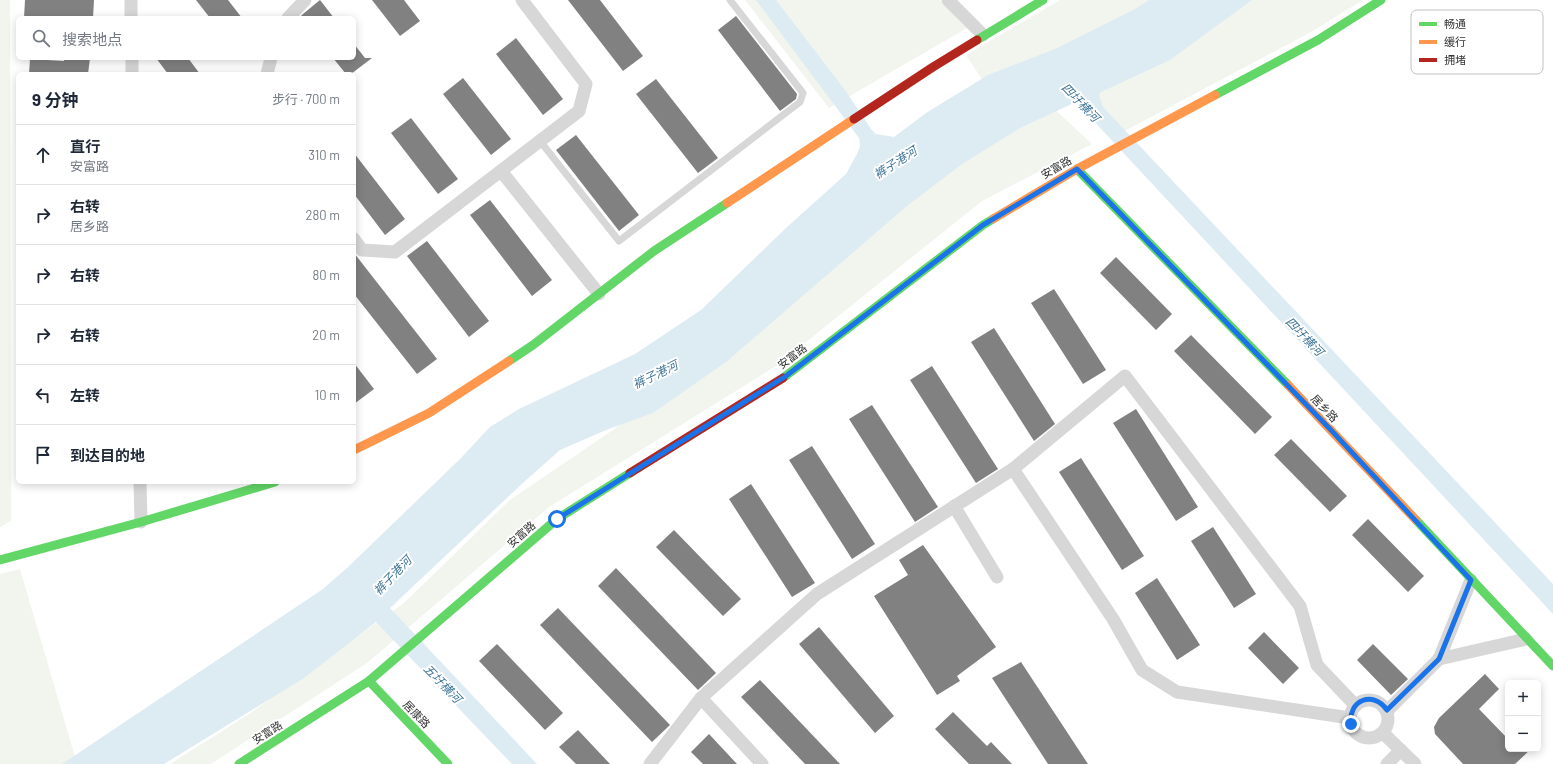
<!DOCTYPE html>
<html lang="zh">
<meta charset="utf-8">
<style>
:root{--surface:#fff;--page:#f6f6f7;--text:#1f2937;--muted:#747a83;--line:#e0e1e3}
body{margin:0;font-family:Barlow,"Noto Sans SC",sans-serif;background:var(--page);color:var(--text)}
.controls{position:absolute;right:12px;bottom:12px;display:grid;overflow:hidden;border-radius:6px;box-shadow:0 2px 10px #0003}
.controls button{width:36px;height:36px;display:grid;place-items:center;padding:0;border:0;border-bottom:1px solid var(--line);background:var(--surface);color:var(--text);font:20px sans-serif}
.stop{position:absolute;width:12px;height:12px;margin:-9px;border:3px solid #1a73e8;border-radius:50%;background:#fff}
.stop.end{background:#1a73e8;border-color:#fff;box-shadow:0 1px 4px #0008}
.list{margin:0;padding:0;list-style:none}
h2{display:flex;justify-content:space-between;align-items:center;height:52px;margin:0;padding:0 16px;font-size:17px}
h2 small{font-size:13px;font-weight:400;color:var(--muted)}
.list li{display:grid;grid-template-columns:26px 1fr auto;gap:12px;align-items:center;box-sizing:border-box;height:60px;padding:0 16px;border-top:1px solid var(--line)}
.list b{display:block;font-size:15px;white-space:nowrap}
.list p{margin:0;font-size:13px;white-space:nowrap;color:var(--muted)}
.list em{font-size:13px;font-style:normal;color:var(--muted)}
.icon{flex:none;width:22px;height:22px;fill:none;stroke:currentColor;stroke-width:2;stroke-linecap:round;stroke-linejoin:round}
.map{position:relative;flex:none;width:1553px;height:764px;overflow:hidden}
.search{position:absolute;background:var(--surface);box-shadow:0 2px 10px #0003;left:16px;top:16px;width:340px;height:44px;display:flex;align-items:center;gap:10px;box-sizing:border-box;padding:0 14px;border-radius:6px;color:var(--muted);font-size:15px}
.panel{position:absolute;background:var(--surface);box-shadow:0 2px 10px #0003;left:16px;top:72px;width:340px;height:412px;border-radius:6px}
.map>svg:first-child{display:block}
.green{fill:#f1f5ed}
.water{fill:#ddebf3}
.building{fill:#818181}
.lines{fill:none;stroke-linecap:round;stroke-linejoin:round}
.lane{stroke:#d7d7d7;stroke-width:7}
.street{stroke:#d7d7d7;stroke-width:13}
.fast{stroke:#63d668;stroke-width:9}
.slow{stroke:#ff974d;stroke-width:9}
.jam{stroke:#b3261e;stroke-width:9}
.route{stroke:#1a73e8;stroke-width:5}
.labels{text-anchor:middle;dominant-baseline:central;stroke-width:4;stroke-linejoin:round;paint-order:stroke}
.street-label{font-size:11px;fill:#333;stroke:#fff}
.water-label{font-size:12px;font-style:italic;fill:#3f7597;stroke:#fff}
.key{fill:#fff;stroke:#c2c2c2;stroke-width:1}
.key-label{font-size:11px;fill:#333}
</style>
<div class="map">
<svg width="1553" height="764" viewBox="0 0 1553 764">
<rect width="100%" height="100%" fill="#fff"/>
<!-- green -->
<g class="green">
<polygon points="0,0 10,0 11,521 0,527"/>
<polygon points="745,0 940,0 967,28 829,108"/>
<polygon points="1060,0 1166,0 989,90 966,55"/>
<polygon points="1233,0 1363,0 1311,32 1119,134 1078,90"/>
<polygon points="1049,104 1092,144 982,201 776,366 549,507 367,663 211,764 170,764 249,714 404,603 510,500 679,385 907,187"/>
<polygon points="20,569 77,764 0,764 0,574"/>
</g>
<!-- water -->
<polygon class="water" points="756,0 776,0 845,90 871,129 876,134 894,137 926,113 988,75 1055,49 1135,9 1149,0 1252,0 1170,60 1099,93 1100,99 1103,107 1553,584 1553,614 1076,102 1020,128 962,164 907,206 726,362 653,413 606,430 560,450 525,481 390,608 537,764 512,764 376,622 304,678 164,764 62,764 323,589 348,567 460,459 490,427 519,409 635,354 701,310 786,228 846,174 857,154 860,146 859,138"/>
<!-- building -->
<g class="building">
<polygon points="25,0 94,0 93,18 24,18"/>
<polygon points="196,0 228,0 242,18 210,18"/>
<polygon points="320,0 334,18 299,18 303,14"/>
<polygon points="372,0 404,0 420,21 400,36"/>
<polygon points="568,0 600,0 643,56 623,71"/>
<polygon points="736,16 797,94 796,99 780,111 718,30"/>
<polygon points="516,38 563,99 543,115 496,54"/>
<polygon points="354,44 365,58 372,58 351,74 346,74 333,58 354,58"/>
<polygon points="64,58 90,58 88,74 29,74 30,59 64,61"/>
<polygon points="156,58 188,58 200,74 168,74"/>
<polygon points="463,78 511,139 491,155 443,94"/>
<polygon points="656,79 718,158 698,173 636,94"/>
<polygon points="411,118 458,179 438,194 391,133"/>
<polygon points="576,135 639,215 619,231 556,150"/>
<polygon points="354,153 405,219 385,235 354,194"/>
<polygon points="490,200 552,280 532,296 470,215"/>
<polygon points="427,241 489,321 469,337 407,256"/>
<polygon points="354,253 437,359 417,374 354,294"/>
<polygon points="1116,257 1172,314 1156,330 1100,273"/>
<polygon points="1054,289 1106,370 1083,384 1031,303"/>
<polygon points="994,328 1055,424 1034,441 971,342"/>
<polygon points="1191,335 1272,417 1255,434 1174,351"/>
<polygon points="354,363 374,389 354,404"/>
<polygon points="932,366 998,469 976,483 910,380"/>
<polygon points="872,405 938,507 915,522 849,419"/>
<polygon points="1136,409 1198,507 1176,521 1113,423"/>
<polygon points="1291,439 1347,496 1330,512 1274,455"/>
<polygon points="812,446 875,544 852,559 789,460"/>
<polygon points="1081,458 1144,556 1122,570 1059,472"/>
<polygon points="751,484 815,583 792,597 729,499"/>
<polygon points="1368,519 1424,576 1408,592 1352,535"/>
<polygon points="1213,527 1256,594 1234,608 1191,541"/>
<polygon points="674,530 741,599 723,616 656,547"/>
<polygon points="923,545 996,647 957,676 960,681 937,695 874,596 908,575 899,560"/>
<polygon points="616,568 716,673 698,690 598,586"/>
<polygon points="1157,578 1200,645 1177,660 1135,593"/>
<polygon points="558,608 670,725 652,742 540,625"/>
<polygon points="819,627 894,716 875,733 799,644"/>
<polygon points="1264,632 1299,668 1283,684 1248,648"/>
<polygon points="497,644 563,713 545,730 479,661"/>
<polygon points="1373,644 1408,679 1391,695 1357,660"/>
<polygon points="1021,662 1088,764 1048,764 992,678"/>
<polygon points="1485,674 1499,689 1479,709 1508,739 1508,749 1531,749 1515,764 1463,764 1435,734 1434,727 1439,718"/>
<polygon points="760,680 840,764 805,764 741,697"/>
<polygon points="953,712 987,746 991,742 1012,764 969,764 935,729"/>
<polygon points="578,730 610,764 576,764 559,747"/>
<polygon points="709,734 737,764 703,764 691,752"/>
</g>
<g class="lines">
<!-- lane -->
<polyline class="lane" points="540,141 619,241 800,102 803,93 730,0"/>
<!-- street -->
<g class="street">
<polyline points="131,0 131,18"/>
<polyline points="948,0 983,35"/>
<polyline points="288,18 305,0"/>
<polyline points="132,58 132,74"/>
<polyline points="267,74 271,58"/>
<polyline points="501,171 599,294"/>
<polyline points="354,239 362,250 395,252 579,111 586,84 522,0"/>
<polyline points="1013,469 1113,619 1142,670 1177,692 1350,718"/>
<polyline points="140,482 141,522"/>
<polyline points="954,506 997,577"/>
<polyline points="1471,580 1439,659 1526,639"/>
<polyline points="701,698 762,764"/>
<circle cx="1369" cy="719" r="19"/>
<polyline points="1387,711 1439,659"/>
<polyline points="1383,733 1415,764"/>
<polyline points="650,764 701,698 817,594 1013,469 1125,376 1300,606 1317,665 1355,705"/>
<polyline points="1387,764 1401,750"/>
</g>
<!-- fast -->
<g class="fast">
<polyline points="977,40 1043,0"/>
<polyline points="1215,95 1318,40 1381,0"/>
<polyline points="1077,169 1288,385"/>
<polyline points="509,361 533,345 654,251 727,203"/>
<polyline points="783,378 983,225 993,219"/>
<polyline points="1416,520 1553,666"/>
<polyline points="0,560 141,522 275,482"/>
<polyline points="369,681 448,764"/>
<polyline points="239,764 369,681 557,519 630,473"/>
</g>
<!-- slow -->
<g class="slow">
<polyline points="727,203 854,119"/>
<polyline points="993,219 1077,169 1215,95"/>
<polyline points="1288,385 1416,520"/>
<polyline points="354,450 429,413 509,361"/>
</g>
<!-- jam -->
<g class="jam">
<polyline points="854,119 933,67 977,40"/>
<polyline points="630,473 783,378"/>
</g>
</g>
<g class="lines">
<!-- route -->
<path class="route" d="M557,519L786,376L983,225L1077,169L1330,429L1471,580L1439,659L1387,710C1373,690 1348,700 1351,724"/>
</g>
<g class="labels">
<!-- street labels -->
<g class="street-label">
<text transform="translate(1056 167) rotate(-30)">安富路</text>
<text transform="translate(792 356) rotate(-37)">安富路</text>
<text transform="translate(1325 408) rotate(46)">居乡路</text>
<text transform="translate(521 534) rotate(-41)">安富路</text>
<text transform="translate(417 714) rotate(46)">居康路</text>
<text transform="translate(267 732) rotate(-32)">安富路</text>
</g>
<!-- water labels -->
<g class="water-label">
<text transform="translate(1081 102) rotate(46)">四圩横河</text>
<text transform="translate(895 162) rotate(-33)">裤子港河</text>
<text transform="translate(1305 336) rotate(46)">四圩横河</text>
<text transform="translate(655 374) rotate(-26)">裤子港河</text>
<text transform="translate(392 575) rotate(-46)">裤子港河</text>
<text transform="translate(443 683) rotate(46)">五圩横河</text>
</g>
</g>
<!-- legend -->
<rect x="1411" y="10" width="132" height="64" rx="6" class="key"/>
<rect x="1419" y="22" width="18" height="4" fill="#63d668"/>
<rect x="1419" y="40" width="18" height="4" fill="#ff974d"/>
<rect x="1419" y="58" width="18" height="4" fill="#b3261e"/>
<g class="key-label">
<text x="1444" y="28">畅通</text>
<text x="1444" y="46">缓行</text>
<text x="1444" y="64">拥堵</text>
</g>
</svg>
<div class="controls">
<button>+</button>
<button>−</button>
</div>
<div class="stop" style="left:557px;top:519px"></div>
<div class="stop end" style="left:1351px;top:724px"></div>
<div class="search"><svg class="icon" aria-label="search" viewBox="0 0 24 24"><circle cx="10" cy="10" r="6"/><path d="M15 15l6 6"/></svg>搜索地点</div>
<section class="panel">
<h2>9 分钟<small>步行 · 700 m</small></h2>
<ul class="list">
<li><svg class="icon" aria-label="ahead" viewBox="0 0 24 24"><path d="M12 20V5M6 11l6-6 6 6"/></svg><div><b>直行</b><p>安富路</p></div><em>310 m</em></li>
<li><svg class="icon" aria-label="right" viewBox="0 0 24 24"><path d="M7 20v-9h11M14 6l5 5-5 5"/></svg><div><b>右转</b><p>居乡路</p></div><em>280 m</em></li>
<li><svg class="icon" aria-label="right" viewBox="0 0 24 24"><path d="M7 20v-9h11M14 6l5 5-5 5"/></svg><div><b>右转</b></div><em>80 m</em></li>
<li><svg class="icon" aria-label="right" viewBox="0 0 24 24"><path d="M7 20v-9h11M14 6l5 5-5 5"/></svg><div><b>右转</b></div><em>20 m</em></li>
<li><svg class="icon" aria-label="left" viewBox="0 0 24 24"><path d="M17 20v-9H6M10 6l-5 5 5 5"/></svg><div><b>左转</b></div><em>10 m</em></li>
<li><svg class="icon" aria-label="arrive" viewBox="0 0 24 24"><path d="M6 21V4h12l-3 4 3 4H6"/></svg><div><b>到达目的地</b></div></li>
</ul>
</section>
</div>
